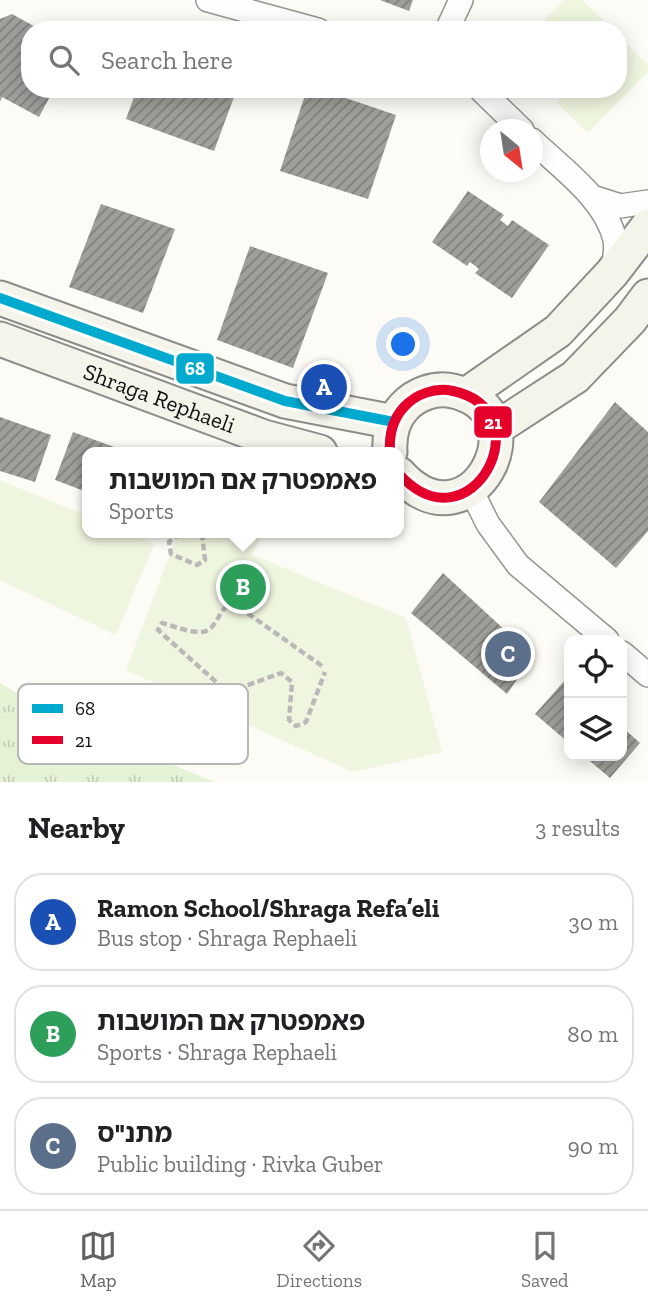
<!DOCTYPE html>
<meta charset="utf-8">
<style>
:root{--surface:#fff;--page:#f6f6f6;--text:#202124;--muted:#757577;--line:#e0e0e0;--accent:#636260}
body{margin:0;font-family:"Zilla Slab","Noto Sans Hebrew",serif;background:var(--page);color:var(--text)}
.controls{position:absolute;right:21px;bottom:21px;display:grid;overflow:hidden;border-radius:14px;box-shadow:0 4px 18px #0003}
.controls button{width:63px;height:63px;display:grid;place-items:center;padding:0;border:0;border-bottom:2px solid var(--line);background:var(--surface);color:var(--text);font:35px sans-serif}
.compass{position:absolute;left:480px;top:119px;width:63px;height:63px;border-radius:50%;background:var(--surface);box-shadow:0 4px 18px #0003;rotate:150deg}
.you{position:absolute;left:404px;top:345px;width:24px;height:24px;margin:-18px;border:5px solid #fff;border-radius:50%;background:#1a73e8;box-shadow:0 0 0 10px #1a73e833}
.badge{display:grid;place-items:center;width:46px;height:46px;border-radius:50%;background:var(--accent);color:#fff;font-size:23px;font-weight:700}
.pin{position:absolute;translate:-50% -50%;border:4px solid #fff;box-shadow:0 2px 7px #0006}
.popup{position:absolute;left:82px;top:447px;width:322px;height:91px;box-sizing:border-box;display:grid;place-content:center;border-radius:14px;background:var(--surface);filter:drop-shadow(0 2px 5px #0005);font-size:23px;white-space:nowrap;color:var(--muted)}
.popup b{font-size:26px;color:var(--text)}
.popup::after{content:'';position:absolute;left:50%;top:100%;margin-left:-14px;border:14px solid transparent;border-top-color:var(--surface)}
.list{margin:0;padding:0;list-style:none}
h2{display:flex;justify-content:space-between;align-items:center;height:91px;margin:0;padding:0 28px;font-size:30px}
h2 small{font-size:23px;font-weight:400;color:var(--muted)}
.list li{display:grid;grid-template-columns:46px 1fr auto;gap:21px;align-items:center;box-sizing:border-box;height:98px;margin:0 14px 14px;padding:0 14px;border:2px solid var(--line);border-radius:28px}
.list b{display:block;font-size:26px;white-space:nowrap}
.list p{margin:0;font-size:23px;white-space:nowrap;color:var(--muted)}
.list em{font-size:23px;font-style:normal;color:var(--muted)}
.icon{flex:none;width:38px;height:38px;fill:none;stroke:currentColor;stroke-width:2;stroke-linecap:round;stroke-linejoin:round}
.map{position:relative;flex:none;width:648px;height:782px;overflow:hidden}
.search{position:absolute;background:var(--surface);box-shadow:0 4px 18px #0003;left:21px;right:21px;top:21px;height:77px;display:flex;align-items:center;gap:18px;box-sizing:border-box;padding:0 24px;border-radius:28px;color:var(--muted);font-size:26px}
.sheet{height:427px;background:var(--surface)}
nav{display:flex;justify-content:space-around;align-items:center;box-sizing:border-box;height:98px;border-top:2px solid var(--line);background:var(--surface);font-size:19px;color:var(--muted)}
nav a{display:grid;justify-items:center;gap:4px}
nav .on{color:var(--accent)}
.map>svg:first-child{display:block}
.grass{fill:url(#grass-tufts)}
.pitch{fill:#eff6df}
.building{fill:url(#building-hatch)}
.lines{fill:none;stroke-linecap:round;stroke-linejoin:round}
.street-casing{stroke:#969693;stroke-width:26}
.secondary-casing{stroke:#8d8c8a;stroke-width:37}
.path{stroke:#b9b9b8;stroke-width:4.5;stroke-dasharray:7 3.5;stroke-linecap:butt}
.street{stroke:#fffefe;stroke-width:23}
.secondary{stroke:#f5f4eb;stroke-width:33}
.bus-1-casing{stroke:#fff;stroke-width:16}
.bus-2-casing{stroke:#fff;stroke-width:16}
.bus-1{stroke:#00a9ce;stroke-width:10}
.bus-2{stroke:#e4002b;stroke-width:10}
.labels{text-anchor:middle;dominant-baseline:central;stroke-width:7;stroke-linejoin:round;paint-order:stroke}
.street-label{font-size:23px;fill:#101010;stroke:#fff}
.key{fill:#fff;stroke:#b7b7b7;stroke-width:2}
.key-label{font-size:19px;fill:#101010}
.line-badge{stroke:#fff;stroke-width:2.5}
.badge-label{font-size:19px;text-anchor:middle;font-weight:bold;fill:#fff}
</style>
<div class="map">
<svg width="648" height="782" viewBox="0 0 648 782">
<defs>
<pattern id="grass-tufts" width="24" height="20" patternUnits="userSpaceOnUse" patternTransform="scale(1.75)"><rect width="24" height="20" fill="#e5f2d5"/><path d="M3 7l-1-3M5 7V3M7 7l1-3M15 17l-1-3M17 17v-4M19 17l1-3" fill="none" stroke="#c3ceb6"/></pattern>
<pattern id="building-hatch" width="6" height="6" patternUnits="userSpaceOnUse" patternTransform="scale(1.75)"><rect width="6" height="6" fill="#a09e9a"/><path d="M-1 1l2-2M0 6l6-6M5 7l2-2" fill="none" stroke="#817f7c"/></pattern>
</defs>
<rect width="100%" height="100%" fill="#fcfbf5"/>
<!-- grass -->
<polygon class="grass" points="0,683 59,719 215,782 0,782"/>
<!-- pitch -->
<g class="pitch">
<polygon points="564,0 582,0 604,21 595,30 535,30"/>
<polygon points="620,38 648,65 648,71 588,133 557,103 571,89 618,89"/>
<polygon points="0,480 87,516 87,533 128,533 154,544 116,635 0,580"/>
<polygon points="178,533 263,533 252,555 406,618 442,752 353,772 126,670"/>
</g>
<!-- building -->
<g class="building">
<polygon points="380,0 413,0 409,11"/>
<polygon points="12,14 41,30 30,30 30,89 54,89 39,117 2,97 0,102 0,19"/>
<polygon points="137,89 237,89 214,151 126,119"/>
<polygon points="307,89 319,89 396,115 368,199 280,171"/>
<polygon points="468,191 504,215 500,220 508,226 512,220 549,245 512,298 475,273 479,269 470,262 467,266 432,242"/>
<polygon points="101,204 175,229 143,313 69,287"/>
<polygon points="250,246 328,273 293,368 217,340"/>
<polygon points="615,402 648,432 648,531 616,568 539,502"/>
<polygon points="0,417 51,435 35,482 0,471"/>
<polygon points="73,432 128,452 87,452 87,492 55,480"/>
<polygon points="443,573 533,656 507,694 411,613"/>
<polygon points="566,679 569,682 569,743 535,714"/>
<polygon points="622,727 640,743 610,778 584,756 622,756"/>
</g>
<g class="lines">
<!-- street casing -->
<g class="street-casing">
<g id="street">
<polyline points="208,0 318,30"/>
<polyline points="447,30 461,0"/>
<polyline points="480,89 522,130"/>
<path d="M532,140C561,168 606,199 615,240C617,250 614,263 612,273"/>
<polyline points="592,197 620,206 648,202"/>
<polyline points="471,490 488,524 518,565 607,640"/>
<polyline points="622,653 648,675"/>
</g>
</g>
<!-- secondary casing -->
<g class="secondary-casing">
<g id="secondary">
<polyline points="0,298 285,401 394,422"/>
<path id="s1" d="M0,339L264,437L320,452"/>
<polyline points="466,395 558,331 612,273 648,226"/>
<polyline points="495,429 575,377 630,320 648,296"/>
<path d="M390,452C389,436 392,420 404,407C416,394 435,387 453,391C545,411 471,553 399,474"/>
</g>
</g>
<!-- path -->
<g class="path">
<polyline points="180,533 169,542 171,554 197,565 205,560 202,533"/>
<path d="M322,666L233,603C219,609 221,617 211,628C202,638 174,626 162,623L158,630L224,689H237L281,673L292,682L289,720L296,726L306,722L325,672"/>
</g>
<!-- street -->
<use href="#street" class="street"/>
<!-- secondary -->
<use href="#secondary" class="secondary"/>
<!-- bus-1 casing -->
<g class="bus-1-casing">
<polyline id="bus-1" points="0,298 285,401 394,422"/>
</g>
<!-- bus-2 casing -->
<g class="bus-2-casing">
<path id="bus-2" d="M390,452C389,436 392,420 404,407C416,394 435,387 453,391C545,411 471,553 399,474"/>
</g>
<!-- bus-1 -->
<use href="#bus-1" class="bus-1"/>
<!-- bus-2 -->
<use href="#bus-2" class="bus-2"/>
</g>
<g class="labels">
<!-- street labels -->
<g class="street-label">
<text stroke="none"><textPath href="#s1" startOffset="170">Shraga Rephaeli</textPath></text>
</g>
</g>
<!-- legend -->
<rect x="18" y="684" width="230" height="80" rx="10" class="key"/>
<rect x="32" y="704" width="31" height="9" fill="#00a9ce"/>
<rect x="32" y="736" width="31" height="8" fill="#e4002b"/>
<g class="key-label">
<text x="75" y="715">68</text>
<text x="75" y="747">21</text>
</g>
<g class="line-badge">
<rect x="175" y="352" width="40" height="33" rx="7" fill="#00a9ce"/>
<rect x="473" y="405" width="40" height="34" rx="7" fill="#e4002b"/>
</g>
<g class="badge-label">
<text x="195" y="375">68</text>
<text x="493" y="429">21</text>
</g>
</svg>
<div class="controls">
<button><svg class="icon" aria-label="locate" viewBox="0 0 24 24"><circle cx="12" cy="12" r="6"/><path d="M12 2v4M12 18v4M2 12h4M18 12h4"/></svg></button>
<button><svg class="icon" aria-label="layers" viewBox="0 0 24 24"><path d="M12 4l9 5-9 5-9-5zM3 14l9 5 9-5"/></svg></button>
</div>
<svg class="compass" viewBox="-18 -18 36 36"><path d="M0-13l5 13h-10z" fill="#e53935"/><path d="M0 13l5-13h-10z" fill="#757577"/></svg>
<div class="you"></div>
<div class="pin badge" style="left:324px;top:387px;background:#1a4fb4">A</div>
<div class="pin badge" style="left:243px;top:587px;background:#2e9e5b">B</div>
<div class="popup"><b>פאמפטרק אם המושבות</b>Sports</div>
<div class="pin badge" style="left:508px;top:654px;background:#5c6f8a">C</div>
<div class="search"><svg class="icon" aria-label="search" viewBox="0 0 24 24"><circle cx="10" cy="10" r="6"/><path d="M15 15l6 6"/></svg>Search here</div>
</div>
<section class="sheet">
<h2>Nearby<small>3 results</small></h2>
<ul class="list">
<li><span class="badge" style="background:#1a4fb4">A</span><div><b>Ramon School/Shraga Refa’eli</b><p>Bus stop · Shraga Rephaeli</p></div><em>30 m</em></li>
<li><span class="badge" style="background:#2e9e5b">B</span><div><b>פאמפטרק אם המושבות</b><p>Sports · Shraga Rephaeli</p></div><em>80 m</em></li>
<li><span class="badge" style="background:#5c6f8a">C</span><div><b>מתנ&quot;ס</b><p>Public building · Rivka Guber</p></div><em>90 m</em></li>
</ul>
</section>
<nav>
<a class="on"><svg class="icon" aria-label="map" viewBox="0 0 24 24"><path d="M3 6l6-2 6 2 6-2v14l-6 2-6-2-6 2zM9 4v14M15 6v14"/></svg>Map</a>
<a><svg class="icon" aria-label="directions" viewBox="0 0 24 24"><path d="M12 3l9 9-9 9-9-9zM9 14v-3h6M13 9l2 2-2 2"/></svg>Directions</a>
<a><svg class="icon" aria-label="saved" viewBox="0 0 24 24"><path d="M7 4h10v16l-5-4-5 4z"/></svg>Saved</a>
</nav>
